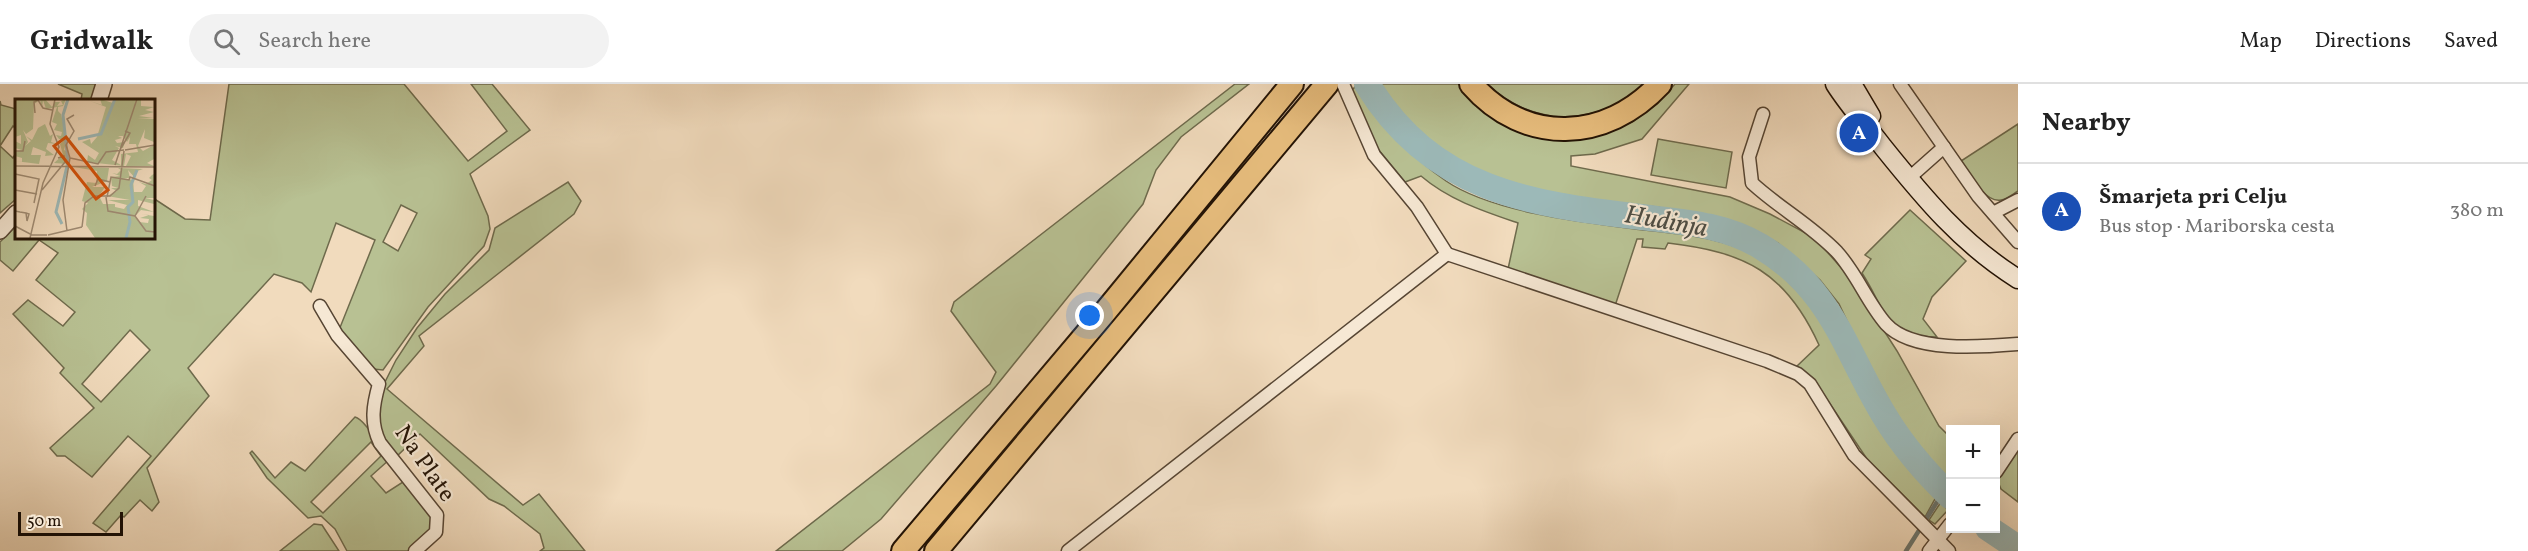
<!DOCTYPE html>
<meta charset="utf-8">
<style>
:root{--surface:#fff;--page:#f2f2f2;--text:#222;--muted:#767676;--line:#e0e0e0;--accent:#8f2418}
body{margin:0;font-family:Vollkorn,serif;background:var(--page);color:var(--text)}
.controls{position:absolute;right:18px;bottom:18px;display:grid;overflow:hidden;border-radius:0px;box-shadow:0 6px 24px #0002}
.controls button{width:54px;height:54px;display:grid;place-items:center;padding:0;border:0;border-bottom:2px solid var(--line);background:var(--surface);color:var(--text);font:30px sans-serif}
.scale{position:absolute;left:18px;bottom:15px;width:105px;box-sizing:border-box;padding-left:6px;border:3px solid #231305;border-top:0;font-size:16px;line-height:21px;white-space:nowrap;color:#231305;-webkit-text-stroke:4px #f6e8d4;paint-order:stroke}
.you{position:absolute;left:1090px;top:232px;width:21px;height:21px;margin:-15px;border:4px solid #fff;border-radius:50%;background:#1a73e8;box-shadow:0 0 0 9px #1a73e833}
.badge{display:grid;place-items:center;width:39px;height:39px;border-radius:50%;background:var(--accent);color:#fff;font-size:20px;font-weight:700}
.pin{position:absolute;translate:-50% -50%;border:3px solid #fff;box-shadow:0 2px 6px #0006}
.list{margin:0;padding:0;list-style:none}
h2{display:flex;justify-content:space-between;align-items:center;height:78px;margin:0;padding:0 24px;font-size:26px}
h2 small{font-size:20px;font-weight:400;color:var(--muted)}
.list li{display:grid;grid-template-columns:39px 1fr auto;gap:18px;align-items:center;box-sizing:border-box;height:96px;padding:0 24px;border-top:2px solid var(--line)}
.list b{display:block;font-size:22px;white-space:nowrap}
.list p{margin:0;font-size:20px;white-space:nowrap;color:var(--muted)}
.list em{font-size:20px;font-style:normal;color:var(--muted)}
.icon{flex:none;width:33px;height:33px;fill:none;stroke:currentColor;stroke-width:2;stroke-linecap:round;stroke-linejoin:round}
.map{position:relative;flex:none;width:2018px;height:467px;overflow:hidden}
header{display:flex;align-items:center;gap:36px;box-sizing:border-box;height:84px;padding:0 30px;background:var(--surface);border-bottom:2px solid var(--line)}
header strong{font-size:28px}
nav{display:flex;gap:33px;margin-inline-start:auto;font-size:21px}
.search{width:420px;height:54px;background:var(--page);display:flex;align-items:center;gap:15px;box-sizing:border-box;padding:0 21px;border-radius:33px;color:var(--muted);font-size:22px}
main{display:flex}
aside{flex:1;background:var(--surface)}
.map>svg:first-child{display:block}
.green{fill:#b8c193;stroke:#6e6a4c;stroke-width:1.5;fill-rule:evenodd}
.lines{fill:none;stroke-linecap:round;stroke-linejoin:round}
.stream{stroke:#6c7770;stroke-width:4.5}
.river{stroke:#9cb9b8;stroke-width:26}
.minor-casing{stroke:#564533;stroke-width:15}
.tertiary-casing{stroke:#564533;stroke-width:18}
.secondary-casing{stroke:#231305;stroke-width:21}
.motorway-casing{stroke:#231305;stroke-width:26}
.minor{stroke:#f6e8d4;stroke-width:12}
.tertiary{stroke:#f6e8d4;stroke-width:15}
.secondary{stroke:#f6e8d4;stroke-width:18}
.motorway{stroke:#e8be7e;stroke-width:22}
.labels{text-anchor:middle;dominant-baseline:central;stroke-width:4.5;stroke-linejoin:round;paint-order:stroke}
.street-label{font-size:24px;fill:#231305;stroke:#f6e8d4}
.water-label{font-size:26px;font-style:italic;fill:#4d4d44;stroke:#f6e8d4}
.inset-river{fill:none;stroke:#9cb9b8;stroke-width:3}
.inset-road{fill:none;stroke:#9f8b73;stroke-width:1.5}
.view{fill:#d4520b;fill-opacity:0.15;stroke:#d4520b;stroke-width:3}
.inset-edge{fill:none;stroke:#231305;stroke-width:3}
</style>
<header>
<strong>Gridwalk</strong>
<div class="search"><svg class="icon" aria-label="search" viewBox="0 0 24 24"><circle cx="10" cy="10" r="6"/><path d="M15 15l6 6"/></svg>Search here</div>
<nav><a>Map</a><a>Directions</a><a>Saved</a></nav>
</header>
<main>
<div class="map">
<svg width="2018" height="467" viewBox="0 0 2018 467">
<rect width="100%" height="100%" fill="#f1dbbd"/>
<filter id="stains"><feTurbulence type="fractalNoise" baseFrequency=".00333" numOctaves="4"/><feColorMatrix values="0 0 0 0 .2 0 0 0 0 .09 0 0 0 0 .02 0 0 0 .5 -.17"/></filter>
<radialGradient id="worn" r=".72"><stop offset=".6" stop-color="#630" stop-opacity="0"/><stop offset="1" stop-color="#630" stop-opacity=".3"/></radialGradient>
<!-- green -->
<g class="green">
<polygon points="58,0 96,0 91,16 81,16 82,10"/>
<path d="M229,0H404L468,77L507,47L471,0H492L530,46L470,90L488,132L490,145L484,162L428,223L383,286L373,285L339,246L375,156L336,139L311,208L302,199L274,190L188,284L209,312L147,384L159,418L152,427L140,416L124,433L121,431L106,448L93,439L151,372L128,352L92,393L65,372H57L50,364L94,324L60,289L64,284L13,230L28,216L63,242L75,228L36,196L58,169L39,156L13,187L0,176V158L16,142V153H153V114L185,135L210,136ZM401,121L417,129L398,167L383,158ZM130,246L150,266L101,318L82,300Z"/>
<polygon points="1235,0 1249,0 1181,53 1156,86 1143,120 996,302 881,435 842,467 776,467 990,300 996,288 951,227 954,218"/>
<polygon points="1376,0 1460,0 1565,54 1591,53 1632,38 1657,20 1675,0 1689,0 1642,55 1595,70 1571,72 1571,82 1730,113 1770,130 1815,154 1851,195 1897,267 1939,342 1950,353 1950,399 1916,364 1890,328 1839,220 1820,196 1778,159 1759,149 1705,132 1657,123 1555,113 1493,96 1466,81 1454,79 1432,64 1391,24"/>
<path d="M1487,0H1648C1641,8 1631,13 1621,18C1574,43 1526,36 1487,0Z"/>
<path d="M1357,1C1383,38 1409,72 1446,97C1493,129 1587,139 1643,146C1689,151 1729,154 1769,179C1826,216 1842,279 1874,335C1891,364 1914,388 1936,413L1925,433L1867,375L1818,302L1795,284L1819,261C1786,188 1745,168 1668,159L1665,165L1642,163L1643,155H1637L1614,225L1508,185L1518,139C1483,127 1449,116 1421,92L1405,98L1378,65L1351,7Z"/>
<polygon points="0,17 1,21 16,25 16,45 13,42 0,62"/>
<path d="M2018,40V107C2013,110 2007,115 2001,116C1984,119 1969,89 1961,77Z"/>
<polygon points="1658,55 1732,68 1726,104 1651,91"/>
<polygon points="0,62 13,74 16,69 16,115 0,129"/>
<polygon points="568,98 581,117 574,130 419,252 424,262 387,305 523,421 539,410 585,467 540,467 544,464 540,450 504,422 489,415 420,350 397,372 377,344 383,302 396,276 417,244 445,210 489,166 495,144"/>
<path d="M1910,126L1966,177L1932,213L1923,235L1937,253C1885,254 1886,226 1862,189L1871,175L1865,171Z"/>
<path d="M355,333C365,335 381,365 390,375L371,392L386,409L406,396L433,433L429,451L409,467H347L335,445L321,432L308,434L267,394L250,369L252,367L275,394L291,378L305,387ZM371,358L381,372L323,429L311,418Z"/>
<polygon points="2018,361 2018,418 2001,405 1996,393"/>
<polygon points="1941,418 1948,426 1935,440 1929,436"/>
<polygon points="314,440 322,441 339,467 280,467"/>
</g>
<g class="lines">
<!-- stream -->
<polyline class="stream" points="1906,467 1944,407"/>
<!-- river -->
<g class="river">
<path d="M1367,0C1432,106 1528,120 1641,133C1682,138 1723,140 1760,162C1832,205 1844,265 1884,331C1902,361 1926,389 1950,412"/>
<polyline points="1988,444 2018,464"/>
</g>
<!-- minor casing -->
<g class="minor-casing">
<g id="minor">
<polyline points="1900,0 1978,112 2018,158"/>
<path d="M1763,30L1749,73L1752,99C1779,124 1811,141 1837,168C1857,190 1867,218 1886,240C1912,269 1982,263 2018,260"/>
<polyline points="1908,95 1944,63"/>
<polyline points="1993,129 2018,116"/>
<polyline points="1447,170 1767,277 1798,290 1810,300 1854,371 1949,467"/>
<path d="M320,222L337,251L379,300C373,321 370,339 380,359L437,431L436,448L415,467"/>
<polyline points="1996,388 2018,355"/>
<polyline points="1068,467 1447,170 1417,123 1374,71 1343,0"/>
<polyline points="1929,467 1950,440"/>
</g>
</g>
<!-- tertiary casing -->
<g class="tertiary-casing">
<g id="tertiary">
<polyline points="99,16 104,0"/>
<polyline points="0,147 16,129"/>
</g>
</g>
<!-- secondary casing -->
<g class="secondary-casing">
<g id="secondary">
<path d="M1835,0C1849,22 1867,42 1883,63C1924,114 1962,160 2018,195"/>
<polyline points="1852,0 1871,32"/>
</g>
</g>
<!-- motorway casing -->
<g class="motorway-casing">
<g id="motorway">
<path d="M1471,0C1525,62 1606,58 1660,0"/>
<polyline points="903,467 1105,228 1292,0"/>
<polyline points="936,467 1327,0"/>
</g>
</g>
<!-- minor -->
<use href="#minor" class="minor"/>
<!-- tertiary -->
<use href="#tertiary" class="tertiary"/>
<!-- secondary -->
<use href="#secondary" class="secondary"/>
<!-- motorway -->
<use href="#motorway" class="motorway"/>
</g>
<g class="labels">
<!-- street labels -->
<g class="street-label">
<text transform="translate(424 380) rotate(55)">Na Plate</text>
</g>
<!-- water labels -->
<g class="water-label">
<text transform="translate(1666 138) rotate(10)">Hudinja</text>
</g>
</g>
<!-- overview -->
<g transform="translate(15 15)">
<rect width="140" height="140" fill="#f1dbbd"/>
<path d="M0,0H30L37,8L40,3H45L42,7L48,6L46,2L51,0L48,7L43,8V12L46,15L52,40L49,51L53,53V65L39,64L48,56L45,45L50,40H44L41,36L46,37L47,33L39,31L42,25L37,23L42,8L31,10L28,1L27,9L25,1L19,5L18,30L11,35L8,31L13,43L10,47L16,42L11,37L17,41L23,29L30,25L35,37L38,35L36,43L42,45L33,44L31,50L39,56L30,57L31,53L18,48L16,56H26L24,65L0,62L7,63V59L0,57V53L7,51L0,49V42L6,45V36L0,38ZM85,0L98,4L100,0L126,1V7L139,8L130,11L139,13L124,17L139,19H122L139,20V43L129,39L130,30L123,47L128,52L139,46V60L132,64L139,67H111L116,57L111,55L109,67L72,63L73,56L80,61L84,54L67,43L75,40L76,45L82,38L91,8L75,2L87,6ZM103,37H108L112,43L115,38L114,45H121L123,53L106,55V66L97,61L104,49L100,47L108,49L110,43L102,44L100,41L107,39ZM53,67L94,69L92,82L77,88H90L84,97L88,105H100V108L109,110L112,106L93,101H115L92,97L102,92L96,89H103L97,87L96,78L105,77L97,74L102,75L106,71L103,69L128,70L122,72L120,79L113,71L115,79H108L118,81L119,93H127L131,87L124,83L131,85L137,81L134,79L137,76L139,75V99H130L139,101V105L123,101V107L139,113L126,111L120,117L124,123L133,124L134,120L125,119L134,116L126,115L139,117V139H80L71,126L72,114L67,110L73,104L61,100L67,102L72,83L81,84L82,72Z" fill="#b8c193" fill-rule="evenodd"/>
<path class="inset-river" d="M63,40L86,35L100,0M47,125L41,113L53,63L48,16L53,0M111,139L115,123L113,108L118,103L116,86L122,71"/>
<path class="inset-road" d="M20,14L19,3L23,1L28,9L37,11M106,49L115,34L110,32M110,51L140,46M0,52H8L10,42M55,59L51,46L59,32L52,20L59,16M100,66L122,0M0,67L140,68M0,75L24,80L19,104M80,87L83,80L95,83M0,91L22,95M27,91L50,63L49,57L43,59M91,98L93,112L120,117L131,132L140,133M92,98L96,78L114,81L115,78L140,87M0,112L5,113L11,114L14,115L12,122L11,114M120,117L131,97M0,127L17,136H32M67,128L70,104L79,97H95L104,89L109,52M52,132L48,101L55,59L83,65L91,53L109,51M33,136L67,128M15,139L28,84L44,48L35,25L40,0"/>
<path class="view" d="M51,38L93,91L81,100L39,47Z"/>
<rect width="140" height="140" class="inset-edge"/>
</g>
<rect width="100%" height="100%" filter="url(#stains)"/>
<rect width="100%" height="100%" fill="url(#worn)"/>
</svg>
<div class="controls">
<button>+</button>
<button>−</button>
</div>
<div class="scale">50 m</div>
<div class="you"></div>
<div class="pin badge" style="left:1859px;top:49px;background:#1a4fb4">A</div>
</div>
<aside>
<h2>Nearby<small></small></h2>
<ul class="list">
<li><span class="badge" style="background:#1a4fb4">A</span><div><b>Šmarjeta pri Celju</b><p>Bus stop · Mariborska cesta</p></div><em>380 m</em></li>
</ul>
</aside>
</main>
